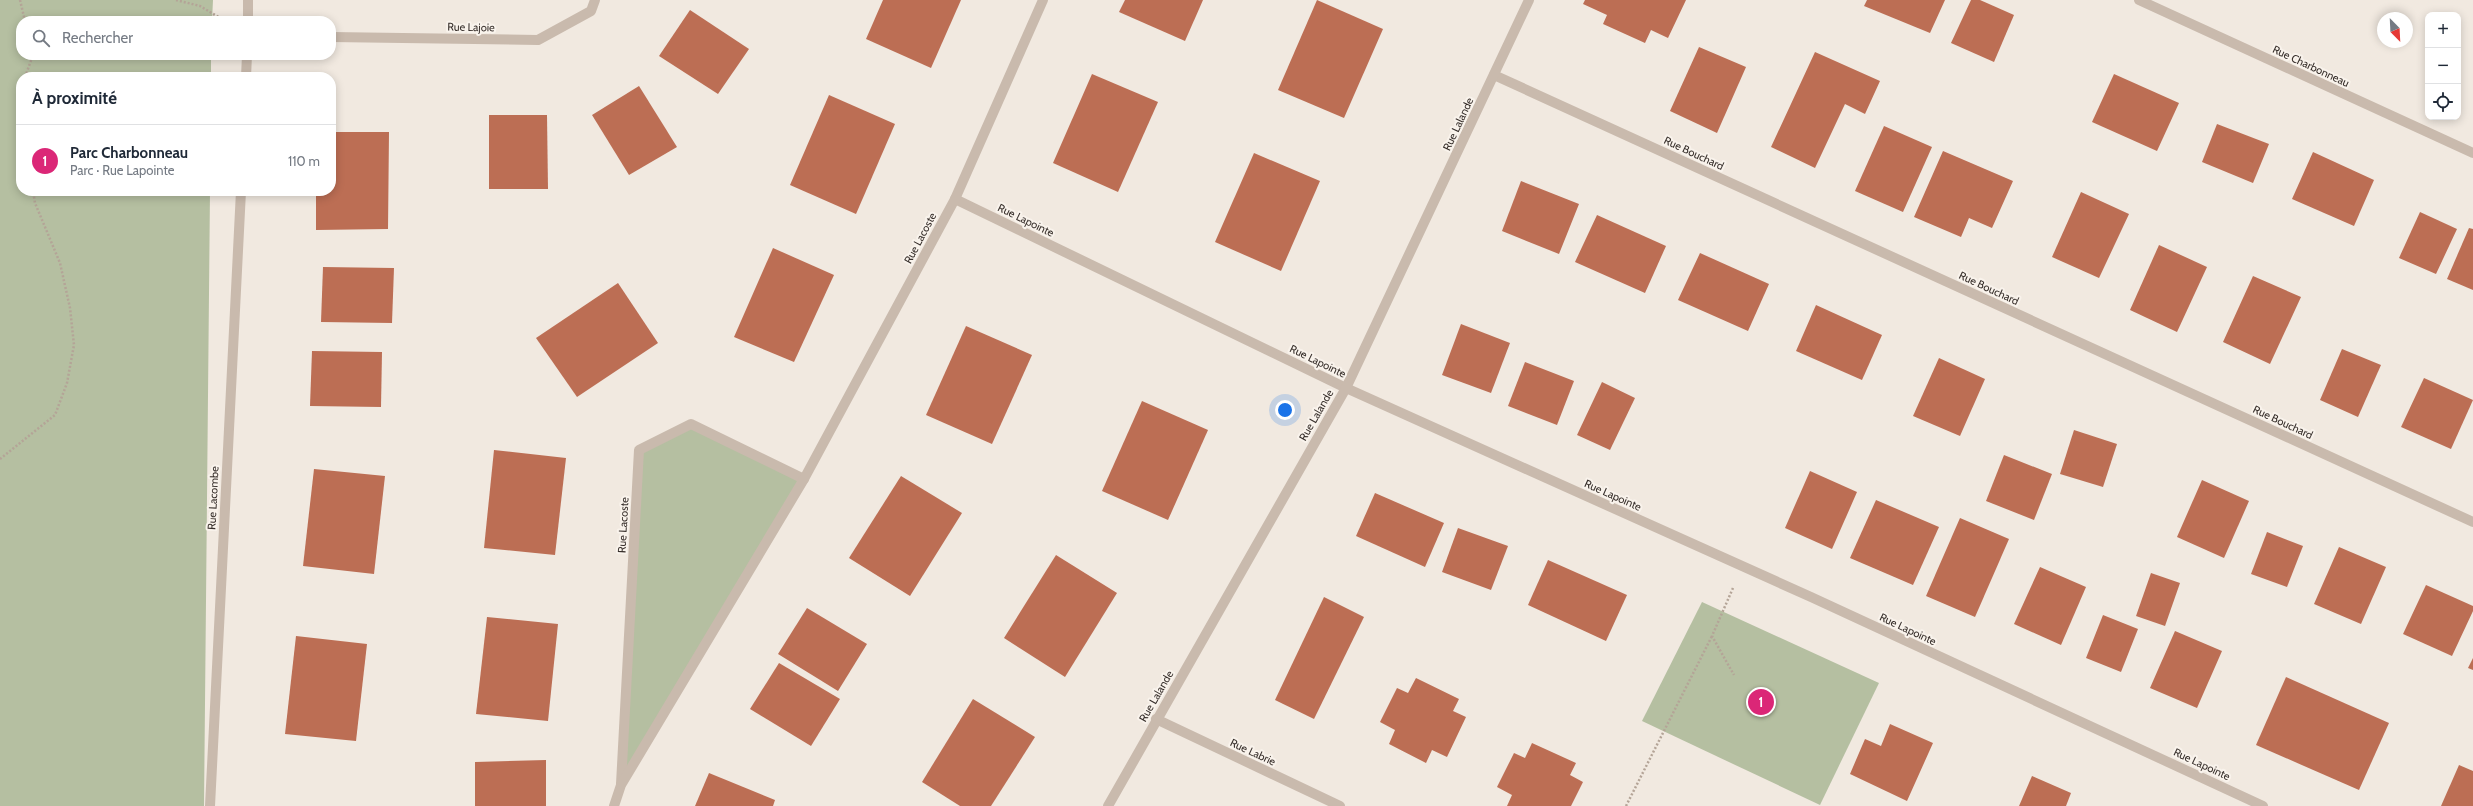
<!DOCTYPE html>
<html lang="fr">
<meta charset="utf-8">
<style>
:root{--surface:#fff;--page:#f6f6f7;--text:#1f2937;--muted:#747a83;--line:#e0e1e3;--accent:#db2777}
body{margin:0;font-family:Cabin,sans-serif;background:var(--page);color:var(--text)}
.controls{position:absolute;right:12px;top:12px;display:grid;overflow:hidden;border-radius:8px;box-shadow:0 2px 10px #0003}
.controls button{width:36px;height:36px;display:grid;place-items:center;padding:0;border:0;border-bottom:1px solid var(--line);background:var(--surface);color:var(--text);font:20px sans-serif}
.compass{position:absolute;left:2377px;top:12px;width:36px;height:36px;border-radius:50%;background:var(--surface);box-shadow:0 2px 10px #0003;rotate:156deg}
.you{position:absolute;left:1285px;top:410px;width:14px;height:14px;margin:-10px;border:3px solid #fff;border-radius:50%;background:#1a73e8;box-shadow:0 0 0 6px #1a73e833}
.badge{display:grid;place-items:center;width:26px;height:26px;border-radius:50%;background:var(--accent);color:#fff;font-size:13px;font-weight:700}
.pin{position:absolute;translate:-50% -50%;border:2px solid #fff;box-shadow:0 1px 4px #0006}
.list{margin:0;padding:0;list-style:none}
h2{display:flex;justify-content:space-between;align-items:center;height:52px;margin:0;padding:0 16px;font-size:17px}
h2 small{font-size:13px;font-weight:400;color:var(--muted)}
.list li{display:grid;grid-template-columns:26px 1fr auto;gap:12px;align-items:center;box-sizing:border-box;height:72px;padding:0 16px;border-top:1px solid var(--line)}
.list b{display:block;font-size:15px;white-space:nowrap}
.list p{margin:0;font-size:13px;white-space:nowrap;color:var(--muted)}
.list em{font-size:13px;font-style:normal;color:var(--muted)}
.icon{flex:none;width:22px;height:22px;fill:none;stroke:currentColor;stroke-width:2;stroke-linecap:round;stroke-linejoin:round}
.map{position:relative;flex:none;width:2473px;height:806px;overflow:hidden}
.search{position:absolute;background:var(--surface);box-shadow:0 2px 10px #0003;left:16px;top:16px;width:320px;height:44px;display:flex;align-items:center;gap:10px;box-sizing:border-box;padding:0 14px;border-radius:16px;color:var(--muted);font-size:15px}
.panel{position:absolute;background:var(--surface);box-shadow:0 2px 10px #0003;left:16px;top:72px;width:320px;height:124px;border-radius:16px}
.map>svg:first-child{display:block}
.green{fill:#b5bfa1}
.building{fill:#bc6e54}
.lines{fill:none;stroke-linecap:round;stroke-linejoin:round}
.path{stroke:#b4a497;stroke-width:2.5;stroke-dasharray:2 2;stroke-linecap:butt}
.minor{stroke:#c9baad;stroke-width:10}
.labels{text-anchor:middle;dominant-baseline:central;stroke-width:4;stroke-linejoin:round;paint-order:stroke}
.street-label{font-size:11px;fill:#372f2b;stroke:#f9f3ec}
</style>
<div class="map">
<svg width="2473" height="806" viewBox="0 0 2473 806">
<rect width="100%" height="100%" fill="#f1e9e0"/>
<!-- green -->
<g class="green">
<polygon points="0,0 213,0 212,21 21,21 21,55 211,55 211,77 21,77 21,191 210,191 204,806 0,806"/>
<polygon points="691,424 804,479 621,785 639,450"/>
<polygon points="1702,602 1879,683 1820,805 1642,721"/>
</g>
<!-- building -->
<g class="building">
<polygon points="883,0 961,0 931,68 866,39"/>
<polygon points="1125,0 1203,0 1185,41 1119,12"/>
<polygon points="1317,0 1383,29 1344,118 1278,90"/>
<polygon points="1585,0 1686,0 1668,38 1651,30 1645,43 1603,24 1607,15 1583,4"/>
<polygon points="1867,0 1945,0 1930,33 1864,6"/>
<polygon points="1971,0 1980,0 2014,15 1994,62 1951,43"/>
<polygon points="690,10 749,49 718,94 659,56"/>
<polygon points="1699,47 1746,67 1717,133 1670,111"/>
<polygon points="1815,52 1880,81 1865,114 1845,104 1815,168 1771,147"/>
<polygon points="1092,74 1158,102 1118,192 1053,163"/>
<polygon points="2114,74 2179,103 2157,151 2092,122"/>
<polygon points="639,86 677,147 629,175 592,115"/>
<polygon points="829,95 895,124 856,214 790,185"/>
<polygon points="489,115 547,115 548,189 489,189"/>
<polygon points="2217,124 2269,144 2253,183 2202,162"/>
<polygon points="1884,126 1932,147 1903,212 1855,191"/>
<polygon points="331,132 389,132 388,229 316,230 316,191 331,191"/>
<polygon points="1943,151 2013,181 1992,228 1969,218 1961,237 1914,217"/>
<polygon points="2313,152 2374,180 2354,226 2292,199"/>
<polygon points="1254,153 1320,181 1281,271 1215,242"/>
<polygon points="1521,181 1579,204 1559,254 1502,231"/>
<polygon points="2081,192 2129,214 2099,278 2052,257"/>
<polygon points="2420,212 2457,229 2436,274 2399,258"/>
<polygon points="1597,215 1666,246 1645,293 1575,262"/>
<polygon points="2469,228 2473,229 2473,290 2447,279"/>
<polygon points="2159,245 2207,267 2177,332 2130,310"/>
<polygon points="773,248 834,275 794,362 734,337"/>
<polygon points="1700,253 1769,284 1748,331 1678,300"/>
<polygon points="323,267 394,268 392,323 321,322"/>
<polygon points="2253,276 2301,297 2270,364 2223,342"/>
<polygon points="618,283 658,343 577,397 536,338"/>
<polygon points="1816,305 1882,335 1862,380 1796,351"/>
<polygon points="1461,324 1510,343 1491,393 1442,375"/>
<polygon points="966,326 1032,355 992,444 926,415"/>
<polygon points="2342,349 2381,365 2358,417 2320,400"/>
<polygon points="312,351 382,352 381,407 310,406"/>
<polygon points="1939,358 1985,379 1960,436 1913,416"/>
<polygon points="1525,362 1574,381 1557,425 1508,406"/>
<polygon points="2424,378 2473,400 2451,449 2401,427"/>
<polygon points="1602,382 1635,398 1610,450 1577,435"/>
<polygon points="1142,401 1208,430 1168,520 1102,491"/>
<polygon points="2074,430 2117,444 2103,487 2060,474"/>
<polygon points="494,450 566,458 555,555 484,548"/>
<polygon points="2004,455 2052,474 2034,520 1986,501"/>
<polygon points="314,469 385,476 374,574 303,566"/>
<polygon points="1810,471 1857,492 1832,549 1785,528"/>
<polygon points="901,476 962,513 910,596 849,558"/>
<polygon points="2202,480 2249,501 2224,558 2177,537"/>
<polygon points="1375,493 1444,523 1425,567 1356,536"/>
<polygon points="1876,500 1939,527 1913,585 1850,558"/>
<polygon points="1960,518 2009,539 1975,617 1926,596"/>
<polygon points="1458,528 1508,546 1491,590 1442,572"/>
<polygon points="2267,532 2303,546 2287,587 2251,574"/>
<polygon points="2339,547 2386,567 2361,624 2314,604"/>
<polygon points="1056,555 1117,593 1065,677 1004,638"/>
<polygon points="1548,560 1627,595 1606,641 1528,605"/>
<polygon points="2040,567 2086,587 2061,645 2014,624"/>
<polygon points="2151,573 2180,583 2165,626 2136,616"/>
<polygon points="2426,585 2473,606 2473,611 2452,656 2403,634"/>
<polygon points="1324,597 1364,617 1314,719 1275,700"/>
<polygon points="807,608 867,644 838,691 778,654"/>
<polygon points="2103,615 2138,629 2121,672 2086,658"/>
<polygon points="487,617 558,624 548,721 476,714"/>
<polygon points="2175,631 2222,651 2197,708 2150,688"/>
<polygon points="296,636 367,644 356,741 285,734"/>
<polygon points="2473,658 2473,670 2468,668"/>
<polygon points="779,663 840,699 811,746 750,709"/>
<polygon points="2286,677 2389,723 2359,790 2256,745"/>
<polygon points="1416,678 1459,699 1453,711 1466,717 1447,757 1432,750 1426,763 1389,744 1395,730 1380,722 1397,688 1408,693"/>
<polygon points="973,699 1035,737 991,806 960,806 922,782"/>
<polygon points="1890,724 1933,743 1907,801 1850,774 1865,739 1881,746"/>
<polygon points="1532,743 1576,763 1570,775 1583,782 1571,806 1507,806 1512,795 1497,787 1514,753 1525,758"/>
<polygon points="546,760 546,806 475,806 475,762"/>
<polygon points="2459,765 2473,771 2473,806 2441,806"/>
<polygon points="709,773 775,800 773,806 695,806"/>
<polygon points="2032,776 2071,793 2066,806 2019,806"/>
</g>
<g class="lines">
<!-- path -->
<g class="path">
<polyline points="20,0 25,21"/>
<polyline points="176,0 200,6 225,21"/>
<polyline points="25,77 33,55"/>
<polyline points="0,459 55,415 67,383 74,345 70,308 60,263 35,203 33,191"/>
<polyline points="1733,588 1712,636 1734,675"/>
<polyline points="1626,806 1712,636"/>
</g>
<!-- minor -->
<g class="minor">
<polyline points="248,0 248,21"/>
<polyline points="2139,0 2473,153"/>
<polyline points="331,37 538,40 591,11 595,0"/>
<polyline points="1494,75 2473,522"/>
<polyline points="246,77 247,55"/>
<polyline points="955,199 1346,388 1811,597 2263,806"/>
<polyline points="1156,719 1340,806"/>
<polyline points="621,784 639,450 691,424 804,479"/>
<polyline points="210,806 241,191"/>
<polyline points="614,806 621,785 804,479 955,199 1043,0"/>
<polyline points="1108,806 1346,388 1529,0"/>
</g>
</g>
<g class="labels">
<!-- street labels -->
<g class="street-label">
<text transform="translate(471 27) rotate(1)">Rue Lajoie</text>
<text transform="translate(2311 66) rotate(25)">Rue Charbonneau</text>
<text transform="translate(1458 124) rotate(-65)">Rue Lalande</text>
<text transform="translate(1694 153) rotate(25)">Rue Bouchard</text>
<text transform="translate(1026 220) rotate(26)">Rue Lapointe</text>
<text transform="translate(920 238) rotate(-62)">Rue Lacoste</text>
<text transform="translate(1989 288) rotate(25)">Rue Bouchard</text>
<text transform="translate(1318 361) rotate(26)">Rue Lapointe</text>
<text transform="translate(1316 415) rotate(-60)">Rue Lalande</text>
<text transform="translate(2283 422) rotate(25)">Rue Bouchard</text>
<text transform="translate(1613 495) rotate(24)">Rue Lapointe</text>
<text transform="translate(213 498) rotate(-87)">Rue Lacombe</text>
<text transform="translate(623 525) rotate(-87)">Rue Lacoste</text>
<text transform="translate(1908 629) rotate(25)">Rue Lapointe</text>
<text transform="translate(1156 696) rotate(-60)">Rue Lalande</text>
<text transform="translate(1253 752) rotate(25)">Rue Labrie</text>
<text transform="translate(2202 764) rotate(25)">Rue Lapointe</text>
</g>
</g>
</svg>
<div class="controls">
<button>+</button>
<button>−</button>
<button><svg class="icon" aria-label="locate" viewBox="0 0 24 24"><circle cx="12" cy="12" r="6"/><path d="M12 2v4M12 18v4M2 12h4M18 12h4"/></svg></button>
</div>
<svg class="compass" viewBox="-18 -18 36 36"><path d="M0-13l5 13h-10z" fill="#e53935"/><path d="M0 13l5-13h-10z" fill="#747a83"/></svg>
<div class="you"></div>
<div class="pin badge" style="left:1761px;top:702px">1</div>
<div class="search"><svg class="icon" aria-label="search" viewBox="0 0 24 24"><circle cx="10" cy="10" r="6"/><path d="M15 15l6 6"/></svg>Rechercher</div>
<section class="panel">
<h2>À proximité<small></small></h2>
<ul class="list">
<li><span class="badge">1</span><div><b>Parc Charbonneau</b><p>Parc · Rue Lapointe</p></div><em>110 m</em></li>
</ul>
</section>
</div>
